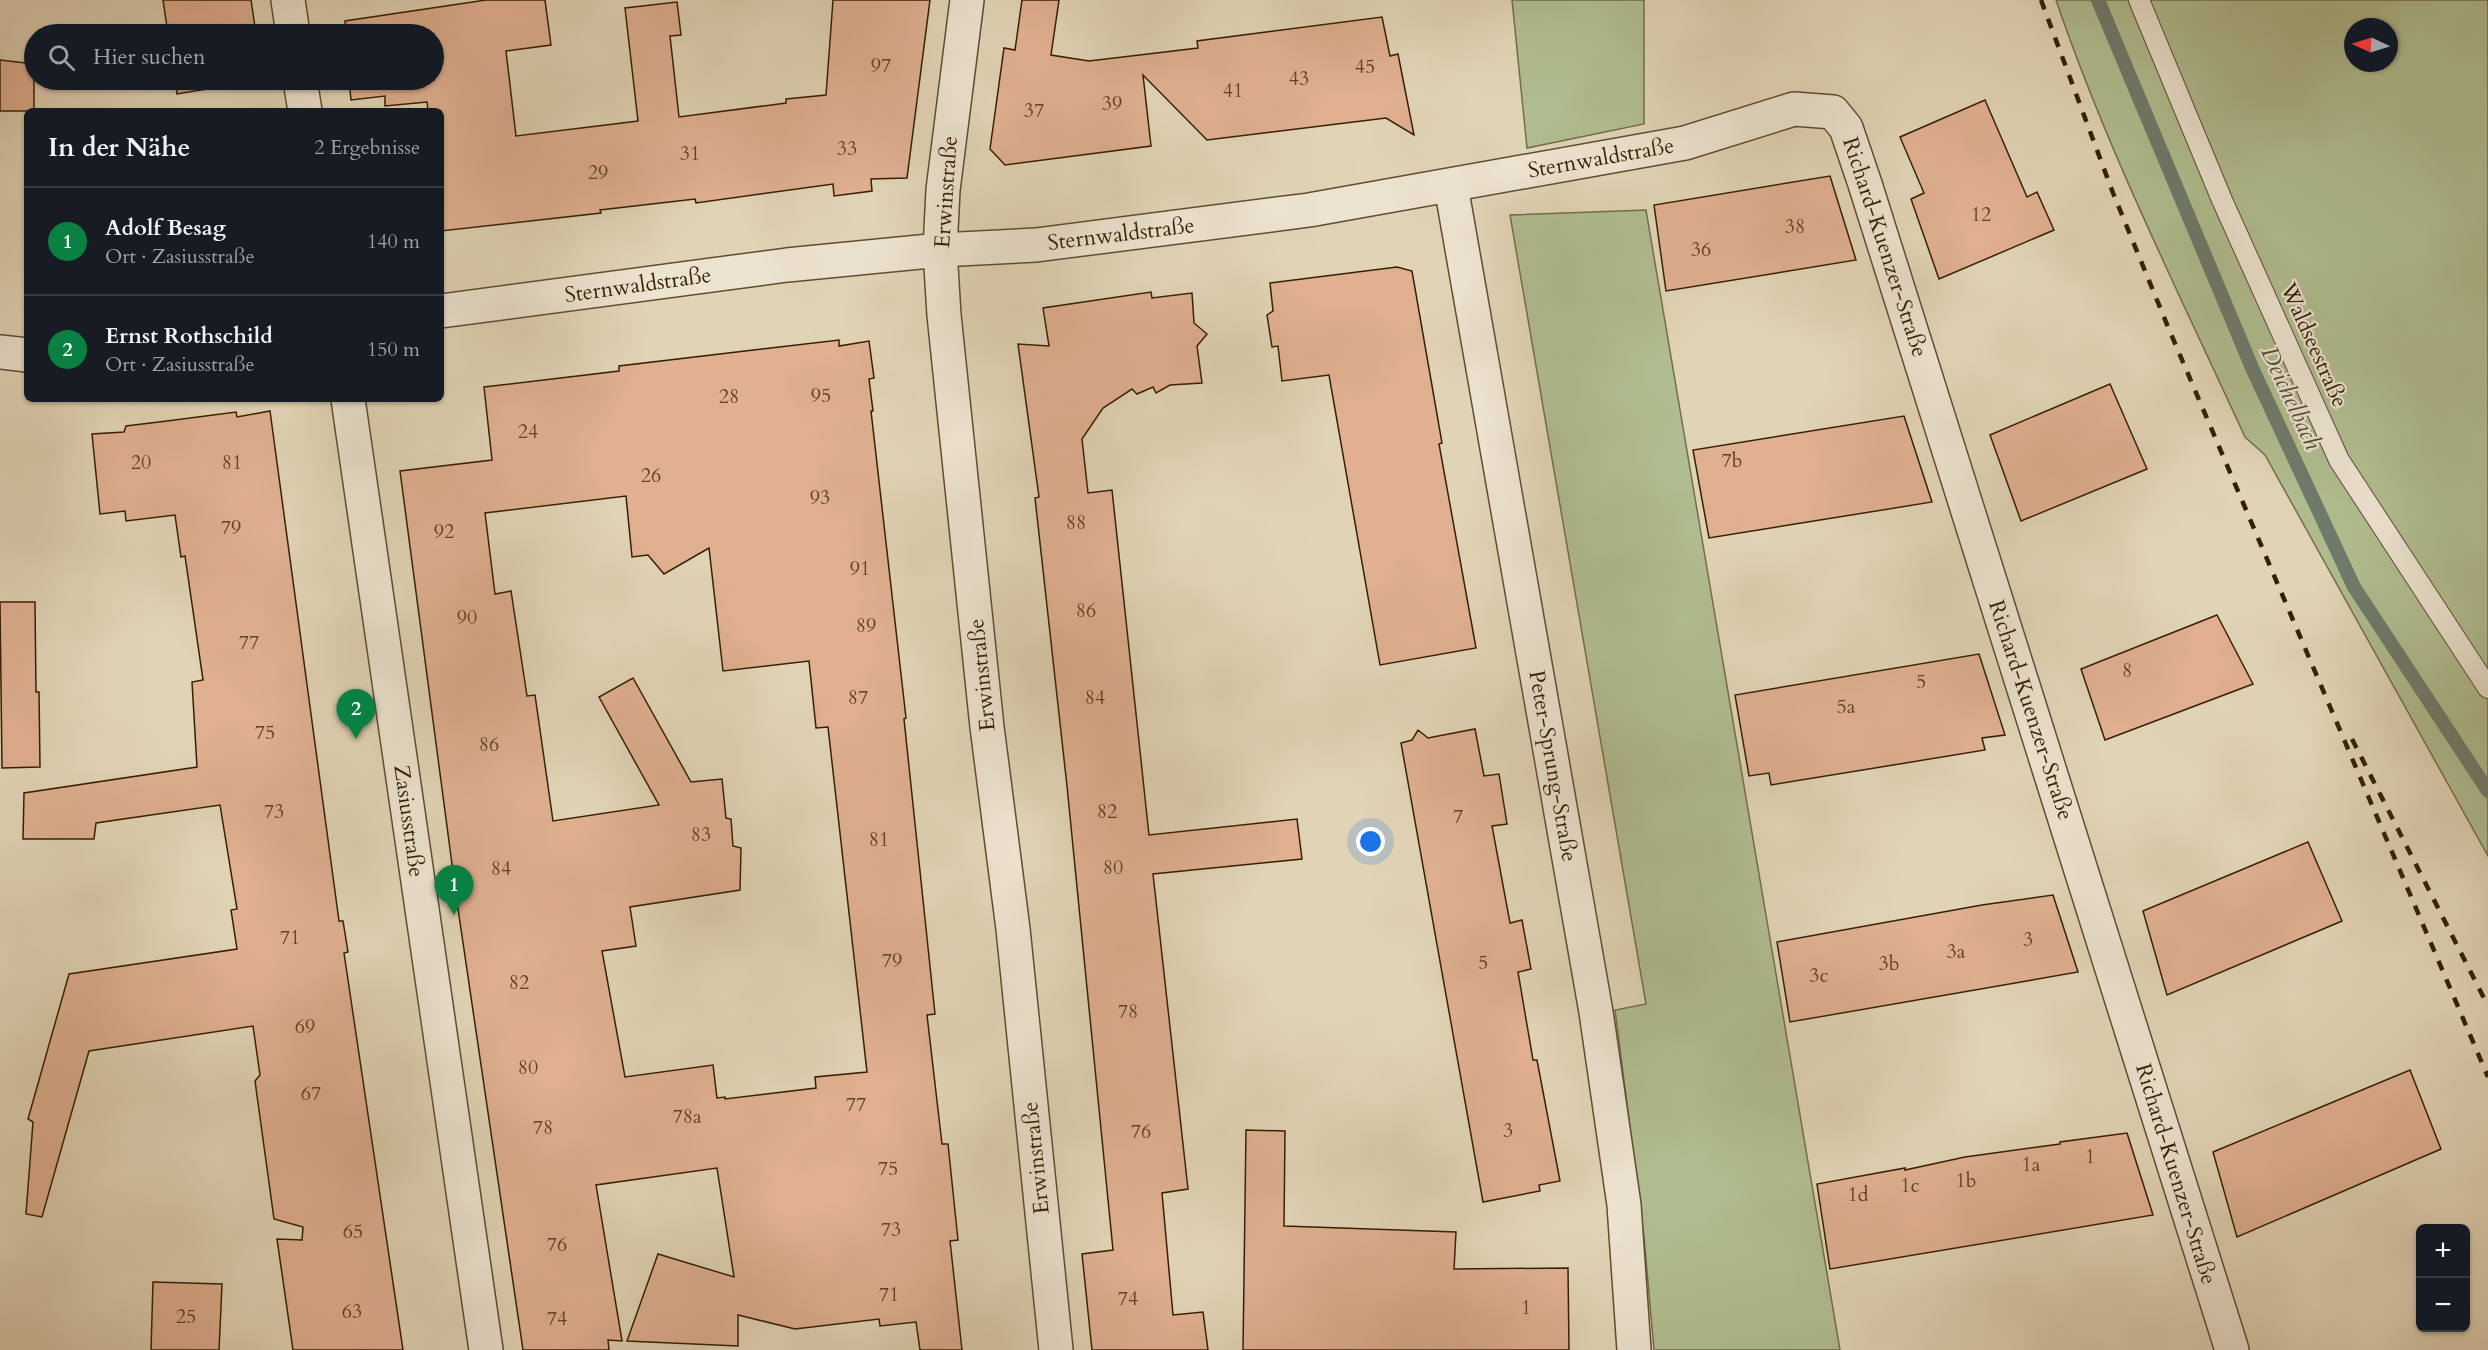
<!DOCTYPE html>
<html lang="de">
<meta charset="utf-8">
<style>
:root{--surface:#171b24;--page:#242831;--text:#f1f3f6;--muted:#9ea1a6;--line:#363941;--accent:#0b8043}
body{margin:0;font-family:Cardo,serif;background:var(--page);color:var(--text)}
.controls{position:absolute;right:18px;bottom:18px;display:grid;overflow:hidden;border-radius:9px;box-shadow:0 2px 4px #0004}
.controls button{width:54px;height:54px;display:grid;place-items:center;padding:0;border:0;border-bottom:2px solid var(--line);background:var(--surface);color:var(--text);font:30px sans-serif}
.compass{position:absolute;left:2344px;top:18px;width:54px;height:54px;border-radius:50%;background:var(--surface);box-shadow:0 2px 4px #0004;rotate:274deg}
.you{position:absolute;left:1371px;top:842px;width:21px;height:21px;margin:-15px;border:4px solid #fff;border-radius:50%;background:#1a73e8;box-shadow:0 0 0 9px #1a73e833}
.badge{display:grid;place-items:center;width:39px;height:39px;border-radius:50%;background:var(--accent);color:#fff;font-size:20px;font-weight:700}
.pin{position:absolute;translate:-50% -50px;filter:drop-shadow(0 2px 3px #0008)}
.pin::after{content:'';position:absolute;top:32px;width:21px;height:18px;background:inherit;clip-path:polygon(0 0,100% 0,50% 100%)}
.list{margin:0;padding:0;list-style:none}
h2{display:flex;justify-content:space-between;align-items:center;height:78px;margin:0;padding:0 24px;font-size:26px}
h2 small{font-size:20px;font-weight:400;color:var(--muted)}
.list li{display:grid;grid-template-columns:39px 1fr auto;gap:18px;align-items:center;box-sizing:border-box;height:108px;padding:0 24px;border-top:2px solid var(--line)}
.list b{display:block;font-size:22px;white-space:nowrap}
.list p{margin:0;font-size:20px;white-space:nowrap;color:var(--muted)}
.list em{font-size:20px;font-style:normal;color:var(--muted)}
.icon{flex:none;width:33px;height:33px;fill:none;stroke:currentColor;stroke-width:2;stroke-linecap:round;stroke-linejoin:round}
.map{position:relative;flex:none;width:2488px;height:1350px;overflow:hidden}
.search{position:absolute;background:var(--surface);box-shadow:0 2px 4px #0004;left:24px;top:24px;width:420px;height:66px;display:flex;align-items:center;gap:15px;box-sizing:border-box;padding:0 21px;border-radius:33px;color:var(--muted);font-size:22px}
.panel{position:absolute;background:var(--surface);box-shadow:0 2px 4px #0004;left:24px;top:108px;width:420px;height:294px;border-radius:9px}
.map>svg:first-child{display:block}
.green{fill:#b0bd90;stroke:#726e49;stroke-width:1.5;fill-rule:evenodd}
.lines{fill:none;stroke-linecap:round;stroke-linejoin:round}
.stream{stroke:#6f7b6c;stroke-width:14}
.building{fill:#e0b091;stroke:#351f02;stroke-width:1.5;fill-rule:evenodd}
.lane-casing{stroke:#604c2f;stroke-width:22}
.street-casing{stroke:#604c2f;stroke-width:36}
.lane{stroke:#ece3d0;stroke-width:20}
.street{stroke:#ece3d0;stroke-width:33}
.rail{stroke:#351f02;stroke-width:4.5;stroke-dasharray:10 10;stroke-linecap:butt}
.labels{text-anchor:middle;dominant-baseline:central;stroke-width:4.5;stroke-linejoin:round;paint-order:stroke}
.number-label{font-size:20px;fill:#604326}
.street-label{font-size:22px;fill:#351f02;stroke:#ece3d0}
.water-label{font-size:24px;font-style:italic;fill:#524d37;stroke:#ece3d0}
</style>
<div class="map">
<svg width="2488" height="1350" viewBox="0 0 2488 1350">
<rect width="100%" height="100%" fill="#e1d4b6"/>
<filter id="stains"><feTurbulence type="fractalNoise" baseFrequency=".00333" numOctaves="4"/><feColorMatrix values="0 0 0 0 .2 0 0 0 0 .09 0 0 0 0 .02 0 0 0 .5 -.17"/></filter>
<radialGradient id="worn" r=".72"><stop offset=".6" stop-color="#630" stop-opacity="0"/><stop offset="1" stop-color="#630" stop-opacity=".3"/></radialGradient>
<!-- green -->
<g class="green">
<polygon points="1512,0 1644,0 1644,124 1527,148"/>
<path d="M2056,0H2488V856L2265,455L2245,437C2179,293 2107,150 2056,0ZM2353,27H2389V63H2353Z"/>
<polygon points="1646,210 1840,1350 1654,1350 1644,1237 1615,1010 1646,1004 1510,215"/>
</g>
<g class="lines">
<!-- stream -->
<polyline class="stream" points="2098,0 2253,370 2354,587 2488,791"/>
</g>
<!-- building -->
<g class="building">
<polygon points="163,0 251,0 256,34 168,34"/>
<polygon points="486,0 545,0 551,45 506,51 516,136 638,121 625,8 677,2 681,35 670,36 679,117 786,103 786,99 826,95 833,0 930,0 907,178 871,179 872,191 834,196 833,184 696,203 695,199 600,210 601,213 441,231 441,111 428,111 427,102 385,106 385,96 351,100 349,80 434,80 434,34 346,34 345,21"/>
<polygon points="1022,0 1059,0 1051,55 1089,61 1198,48 1197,41 1382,17 1390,56 1398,54 1414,135 1386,118 1207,140 1143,75 1151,146 1005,165 990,149 1004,48 1015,50"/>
<polygon points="0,60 34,64 34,111 0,111"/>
<polygon points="175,80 262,80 177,94"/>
<polygon points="1985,100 2027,197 2037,192 2054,230 1939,279 1911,199 1924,193 1900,137"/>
<polygon points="1830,176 1856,260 1666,291 1654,205"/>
<polygon points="1397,267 1412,271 1442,443 1439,444 1476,648 1380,665 1329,375 1282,381 1278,346 1272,347 1267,315 1273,311 1270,283"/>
<polygon points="1151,292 1152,298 1192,293 1194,323 1207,334 1197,346 1202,383 1170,385 1156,393 1153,387 1137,394 1132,389 1103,408 1082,439 1088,493 1112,490 1149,835 1297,819 1302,859 1153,874 1188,1189 1162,1193 1173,1315 1203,1312 1208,1350 1092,1350 1082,1254 1113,1250 1067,786 1035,498 1039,497 1018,344 1049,346 1043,308"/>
<path d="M839,340V346L869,341L874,378L869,379L873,411H871L906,718L904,719L935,1014L927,1015L942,1144H948L958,1240L950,1241L962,1350H920L916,1322L880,1326L879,1319L795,1329L738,1315V1346L627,1341L658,1254L734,1277L717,1168L596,1185L622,1341L608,1340L609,1350H523L457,902L400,471L492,460L484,387L619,371V366ZM626,496L632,557L648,555L664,574L709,548L723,671L809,661L816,728L828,727L867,1072L815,1077L816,1088L725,1099V1097L717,1098L713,1065L625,1077L602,951L636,946L630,907L740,890L741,848L733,846L731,819L726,818L722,779L691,782L633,678L599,697L659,805L553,821L535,695L527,696L511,591L495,594L485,513Z"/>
<polygon points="2110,384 2147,469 2021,521 1990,435"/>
<polygon points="270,411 339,921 343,921 348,952 344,953 403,1350 293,1350 277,1239 302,1240 303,1227 274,1219 255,1081 260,1075 253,1026 89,1051 42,1217 26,1214 33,1122 28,1119 69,974 237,949 231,910 237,909 220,805 96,823 94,839 23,839 24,793 197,767 192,682 203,680 185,556 181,557 175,515 126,521 125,511 100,514 92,434 124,432 126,426 167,421 236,412 237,417"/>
<polygon points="1904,416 1932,502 1709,538 1693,450"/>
<polygon points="0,602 35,602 36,692 39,692 40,767 2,768"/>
<polygon points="2217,615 2253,684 2105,740 2081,669"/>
<polygon points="1979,654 2005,735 1982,738 1985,750 1771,785 1769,773 1749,776 1735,695"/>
<polygon points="1475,729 1484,776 1499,774 1507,824 1492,826 1510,923 1522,920 1531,969 1518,972 1533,1060 1537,1060 1560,1181 1539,1185 1540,1191 1483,1202 1401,743 1412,740 1418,730 1428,738"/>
<polygon points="2308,842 2342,921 2167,995 2143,911"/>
<polygon points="2053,895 2078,972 1790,1022 1777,942 1982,905"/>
<polygon points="2410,1070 2441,1149 2237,1237 2213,1152"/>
<polygon points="1246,1130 1285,1131 1284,1226 1456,1232 1454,1269 1568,1268 1569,1350 1243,1350"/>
<polygon points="2127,1133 2153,1215 1830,1269 1817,1184 1905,1168 1905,1170 1965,1157 2060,1144 2060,1142"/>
<polygon points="153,1282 222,1284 219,1350 151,1350"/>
</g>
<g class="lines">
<!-- lane casing -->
<g class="lane-casing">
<polyline id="lane" points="2139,0 2222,200 2339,460 2488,688"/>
</g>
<!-- street casing -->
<g class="street-casing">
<g id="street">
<polyline points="288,0 293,34"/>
<polyline points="967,0 943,190 940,250 944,315 987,727 1013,929 1056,1350"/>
<polyline points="300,80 305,111"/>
<polyline points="1451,186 1596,1012 1624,1205 1634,1350"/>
<polyline points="441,311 787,265 940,250 1036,245 1309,210 1685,143 1794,109 1833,112 1846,128 1865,184 2232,1350"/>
<polyline points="0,352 27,355"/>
<polyline points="348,399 486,1350"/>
</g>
</g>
<!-- lane -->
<use href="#lane" class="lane"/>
<!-- street -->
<use href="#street" class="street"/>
<!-- rail -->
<g class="rail">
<polyline points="2041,0 2113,193 2168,327 2488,1077"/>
<polyline points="2352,739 2488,1006"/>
</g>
</g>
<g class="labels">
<!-- number labels -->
<g class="number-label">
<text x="881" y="65">97</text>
<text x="1365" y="66">45</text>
<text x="1299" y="78">43</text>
<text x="1233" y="90">41</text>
<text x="1112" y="103">39</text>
<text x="1034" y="110">37</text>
<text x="847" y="148">33</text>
<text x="690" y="153">31</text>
<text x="598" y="172">29</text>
<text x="1981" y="214">12</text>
<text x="1795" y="226">38</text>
<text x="1701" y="249">36</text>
<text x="821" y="395">95</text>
<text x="729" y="396">28</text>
<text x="528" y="431">24</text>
<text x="1732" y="460">7b</text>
<text x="141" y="462">20</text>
<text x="232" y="462">81</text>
<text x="651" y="475">26</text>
<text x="820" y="497">93</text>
<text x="1076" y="522">88</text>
<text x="231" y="527">79</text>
<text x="444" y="531">92</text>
<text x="860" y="568">91</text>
<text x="1086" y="610">86</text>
<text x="467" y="617">90</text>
<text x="866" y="625">89</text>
<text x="249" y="642">77</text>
<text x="2127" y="670">8</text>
<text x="1921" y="681">5</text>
<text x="858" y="697">87</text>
<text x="1095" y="697">84</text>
<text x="1846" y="706">5a</text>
<text x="265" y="732">75</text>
<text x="489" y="744">86</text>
<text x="274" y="811">73</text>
<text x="1107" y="811">82</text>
<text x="1458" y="816">7</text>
<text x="701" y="834">83</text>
<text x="879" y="839">81</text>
<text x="1113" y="867">80</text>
<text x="501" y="868">84</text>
<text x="290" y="937">71</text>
<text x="2028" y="939">3</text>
<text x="1956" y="951">3a</text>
<text x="892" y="960">79</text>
<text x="1483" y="962">5</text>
<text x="1889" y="963">3b</text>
<text x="1819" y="975">3c</text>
<text x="519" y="982">82</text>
<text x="1128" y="1011">78</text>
<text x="305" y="1026">69</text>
<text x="528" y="1067">80</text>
<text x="311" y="1093">67</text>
<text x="856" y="1104">77</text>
<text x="687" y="1116">78a</text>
<text x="543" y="1127">78</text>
<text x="1508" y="1130">3</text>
<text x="1141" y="1131">76</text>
<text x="2090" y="1156">1</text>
<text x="2031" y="1164">1a</text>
<text x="888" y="1168">75</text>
<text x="1966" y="1180">1b</text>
<text x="1910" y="1185">1c</text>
<text x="1858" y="1194">1d</text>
<text x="891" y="1229">73</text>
<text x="353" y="1231">65</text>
<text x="557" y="1244">76</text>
<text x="889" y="1294">71</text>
<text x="1128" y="1298">74</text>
<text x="1526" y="1307">1</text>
<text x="352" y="1311">63</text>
<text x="186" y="1316">25</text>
<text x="557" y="1318">74</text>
</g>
<!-- street labels -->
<g class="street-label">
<text transform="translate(1601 158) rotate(-10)">Sternwaldstraße</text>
<text transform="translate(946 192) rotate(-86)">Erwinstraße</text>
<text transform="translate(1121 234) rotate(-7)">Sternwaldstraße</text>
<text transform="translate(1885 247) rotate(72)">Richard-Kuenzer-Straße</text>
<text transform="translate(638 285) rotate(-8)">Sternwaldstraße</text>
<text transform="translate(2314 345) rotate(66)">Waldseestraße</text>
<text transform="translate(982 675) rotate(-96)">Erwinstraße</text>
<text transform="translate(2031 710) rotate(72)">Richard-Kuenzer-Straße</text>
<text transform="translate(1553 766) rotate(80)">Peter-Sprung-Straße</text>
<text transform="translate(409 821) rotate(82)">Zasiusstraße</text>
<text transform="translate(1036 1158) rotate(-96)">Erwinstraße</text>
<text transform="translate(2176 1174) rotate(73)">Richard-Kuenzer-Straße</text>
</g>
<!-- water labels -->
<g class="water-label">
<text transform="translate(2291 398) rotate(65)">Deichelbach</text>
</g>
</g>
<rect width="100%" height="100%" filter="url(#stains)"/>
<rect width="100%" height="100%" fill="url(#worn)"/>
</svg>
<div class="controls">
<button>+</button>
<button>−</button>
</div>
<svg class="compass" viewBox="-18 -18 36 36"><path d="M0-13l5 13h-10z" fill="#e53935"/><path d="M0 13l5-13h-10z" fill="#9ea1a6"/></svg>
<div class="you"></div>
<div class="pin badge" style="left:454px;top:915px">1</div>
<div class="pin badge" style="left:356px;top:739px">2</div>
<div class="search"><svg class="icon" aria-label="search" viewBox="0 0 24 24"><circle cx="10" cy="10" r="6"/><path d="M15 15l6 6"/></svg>Hier suchen</div>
<section class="panel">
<h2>In der Nähe<small>2 Ergebnisse</small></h2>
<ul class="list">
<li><span class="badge">1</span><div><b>Adolf Besag</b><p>Ort · Zasiusstraße</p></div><em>140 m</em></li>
<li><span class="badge">2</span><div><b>Ernst Rothschild</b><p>Ort · Zasiusstraße</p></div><em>150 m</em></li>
</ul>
</section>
</div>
